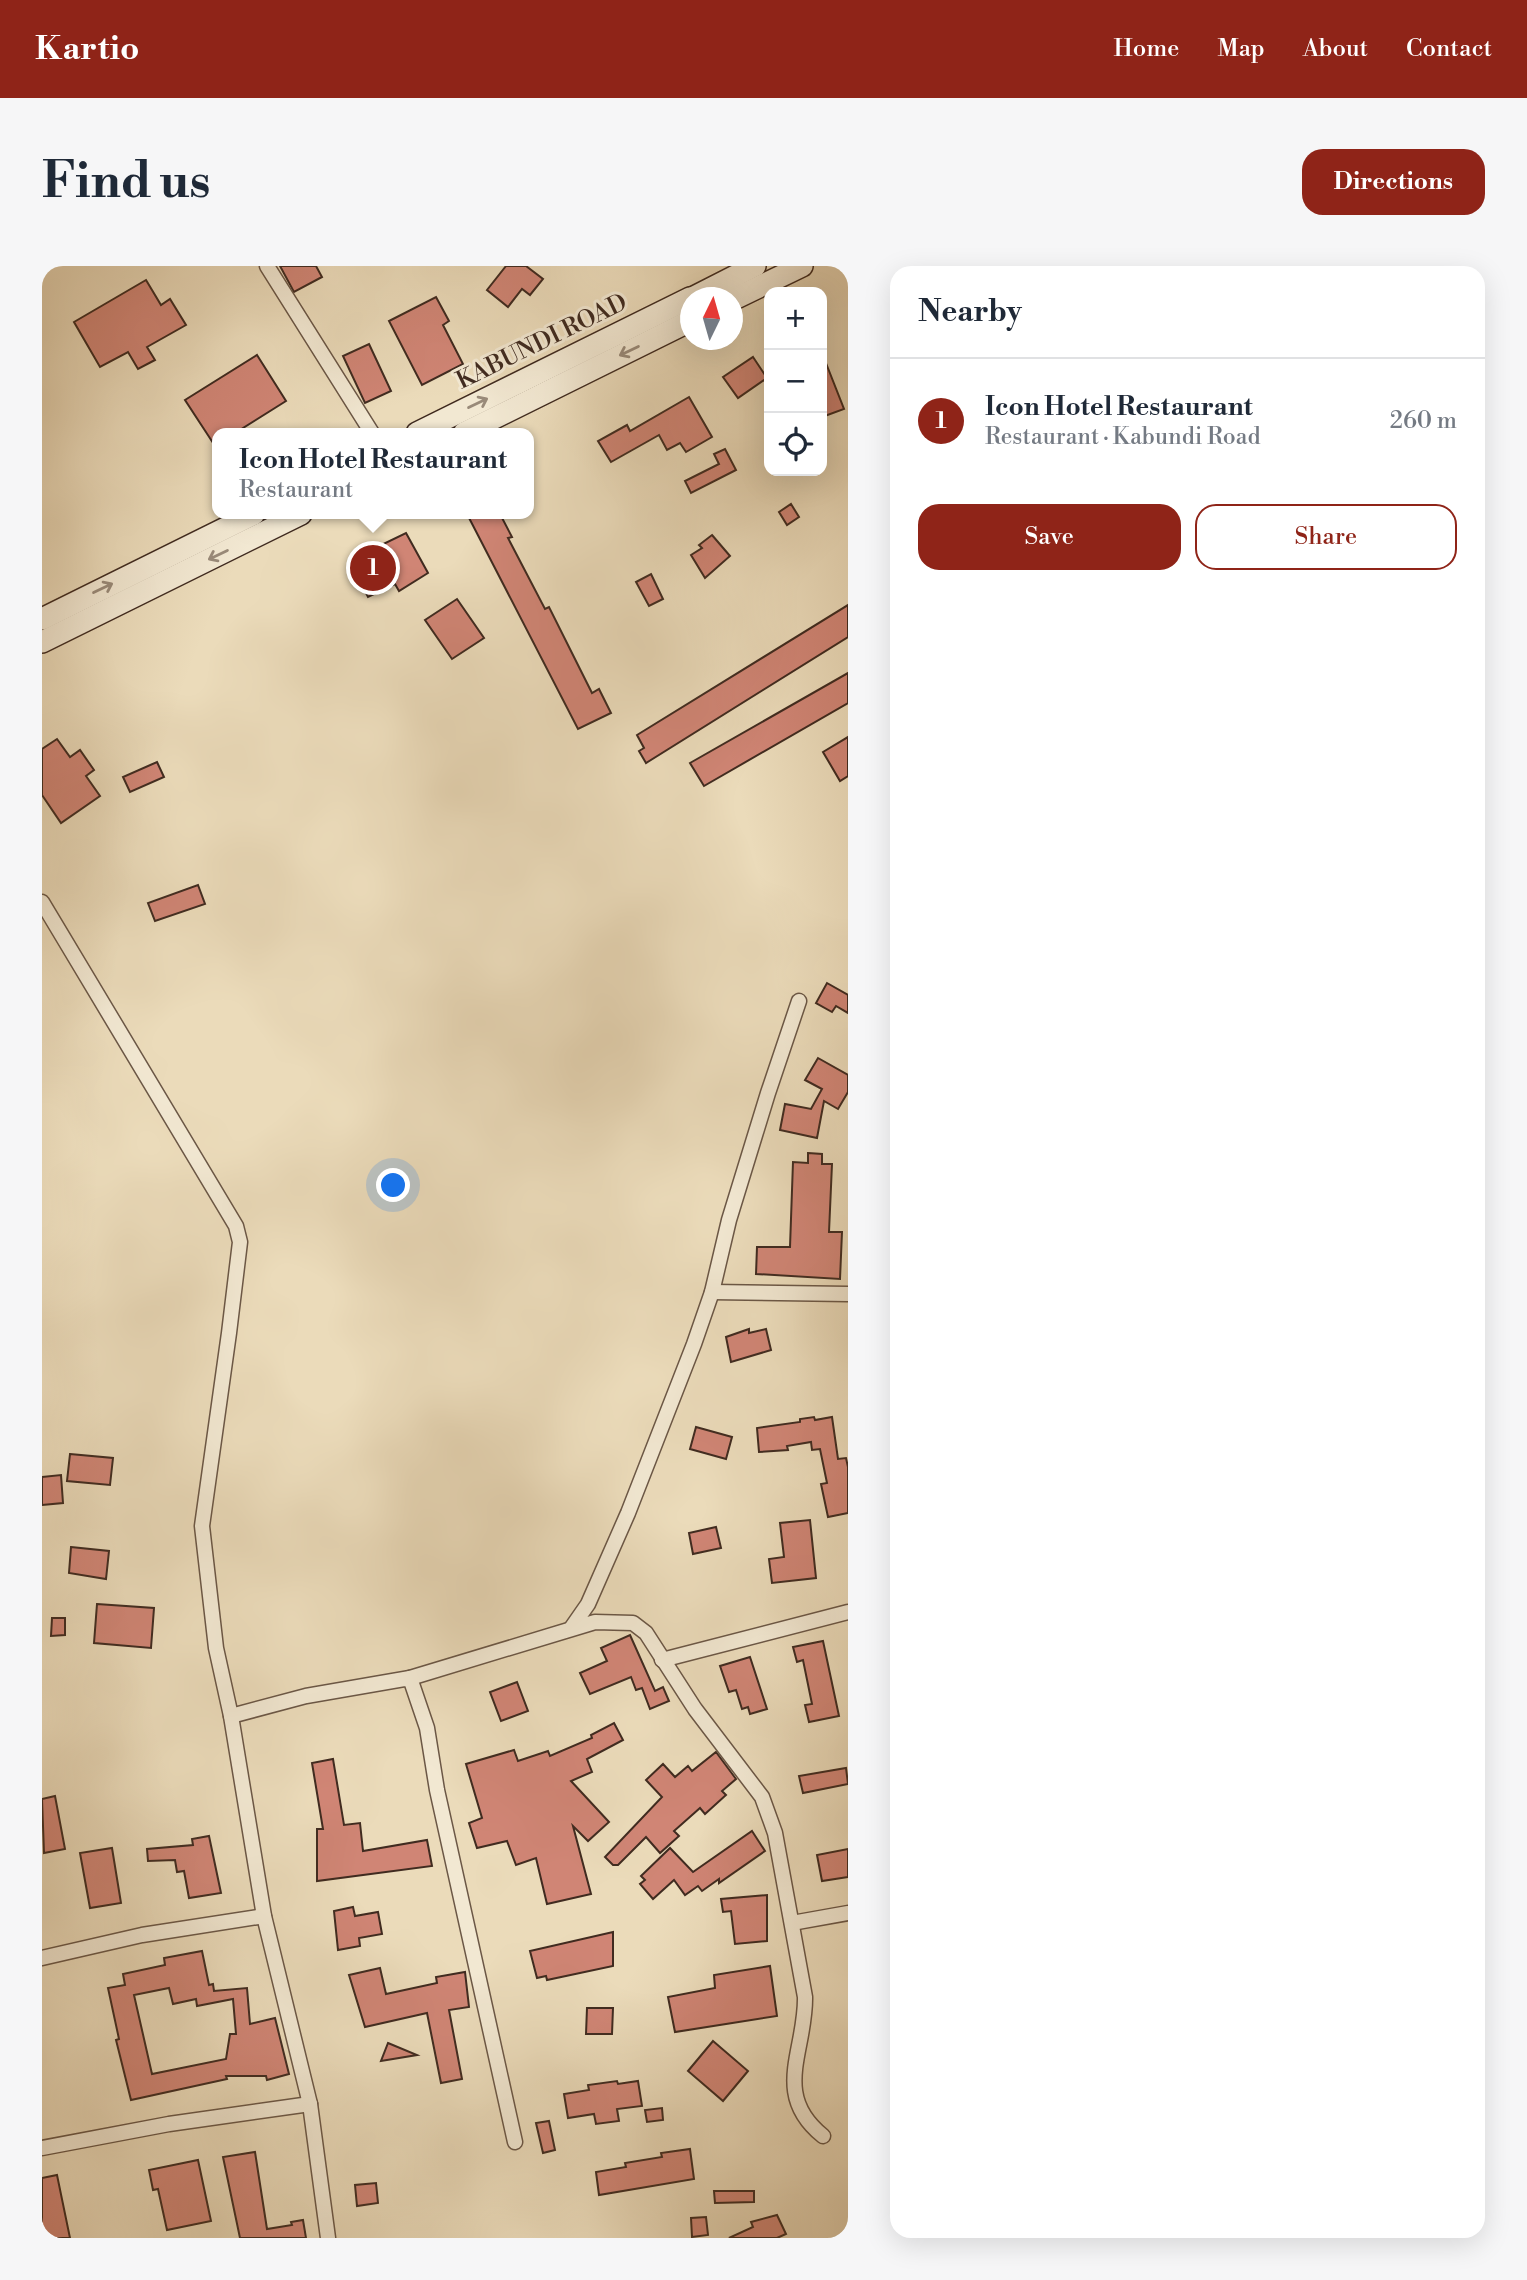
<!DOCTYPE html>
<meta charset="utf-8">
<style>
:root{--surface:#fff;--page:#f6f6f7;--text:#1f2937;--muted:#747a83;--line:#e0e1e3;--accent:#8f2418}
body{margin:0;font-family:"Libre Bodoni",serif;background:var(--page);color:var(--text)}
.controls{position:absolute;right:21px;top:21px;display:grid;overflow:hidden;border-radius:14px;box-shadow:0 7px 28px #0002}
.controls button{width:63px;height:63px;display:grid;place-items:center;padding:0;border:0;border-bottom:2px solid var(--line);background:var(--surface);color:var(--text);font:35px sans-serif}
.compass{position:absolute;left:638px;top:21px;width:63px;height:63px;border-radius:50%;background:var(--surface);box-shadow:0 7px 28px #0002;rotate:5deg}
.you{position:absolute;left:352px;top:920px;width:24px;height:24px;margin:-18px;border:5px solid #fff;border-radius:50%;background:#1a73e8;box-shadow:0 0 0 10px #1a73e833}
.badge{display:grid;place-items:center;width:46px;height:46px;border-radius:50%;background:var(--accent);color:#fff;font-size:23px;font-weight:700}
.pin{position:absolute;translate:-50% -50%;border:4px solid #fff;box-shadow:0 2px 7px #0006}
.popup{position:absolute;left:170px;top:162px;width:322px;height:91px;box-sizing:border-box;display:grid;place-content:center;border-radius:14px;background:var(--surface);filter:drop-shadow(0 2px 5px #0005);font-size:23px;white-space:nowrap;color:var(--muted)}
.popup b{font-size:26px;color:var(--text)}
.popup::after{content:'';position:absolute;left:50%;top:100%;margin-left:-14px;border:14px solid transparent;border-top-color:var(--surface)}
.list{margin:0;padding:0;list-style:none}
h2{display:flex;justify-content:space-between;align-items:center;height:91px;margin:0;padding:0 28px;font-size:30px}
h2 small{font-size:23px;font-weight:400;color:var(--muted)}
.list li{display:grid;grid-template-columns:46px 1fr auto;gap:21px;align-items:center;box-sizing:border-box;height:126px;padding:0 28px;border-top:2px solid var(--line)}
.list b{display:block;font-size:26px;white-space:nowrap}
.list p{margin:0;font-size:23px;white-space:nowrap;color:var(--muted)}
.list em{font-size:23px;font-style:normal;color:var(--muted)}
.actions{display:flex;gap:14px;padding:21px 28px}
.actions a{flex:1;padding:16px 0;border:2px solid var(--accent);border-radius:21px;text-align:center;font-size:24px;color:var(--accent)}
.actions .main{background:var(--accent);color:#fff}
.icon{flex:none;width:38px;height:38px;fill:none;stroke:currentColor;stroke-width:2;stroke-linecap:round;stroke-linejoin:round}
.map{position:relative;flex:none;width:806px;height:1972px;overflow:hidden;border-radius:21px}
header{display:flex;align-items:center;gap:42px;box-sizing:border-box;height:98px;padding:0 35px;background:var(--accent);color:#fff}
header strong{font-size:33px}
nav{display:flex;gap:38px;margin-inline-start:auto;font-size:24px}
.intro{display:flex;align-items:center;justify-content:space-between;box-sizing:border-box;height:168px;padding:0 42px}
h1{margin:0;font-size:49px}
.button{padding:18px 32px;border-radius:21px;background:var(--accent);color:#fff;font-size:24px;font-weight:700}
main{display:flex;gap:42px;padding:0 42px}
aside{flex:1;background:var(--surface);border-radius:21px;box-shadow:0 7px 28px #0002}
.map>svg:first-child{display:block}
.building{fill:#d08575;stroke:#402b20;stroke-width:2;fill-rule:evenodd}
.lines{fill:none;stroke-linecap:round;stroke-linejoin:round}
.street-casing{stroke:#6b5746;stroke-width:17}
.secondary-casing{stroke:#402b20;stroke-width:24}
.street{stroke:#f2e8d2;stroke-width:14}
.secondary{stroke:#f2e8d2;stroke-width:21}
.oneway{stroke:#998a79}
.labels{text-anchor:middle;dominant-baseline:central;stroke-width:6;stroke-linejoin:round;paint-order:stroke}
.street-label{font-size:24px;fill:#402b20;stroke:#f2e8d2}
</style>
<header>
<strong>Kartio</strong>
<nav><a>Home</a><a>Map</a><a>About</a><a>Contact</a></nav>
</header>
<div class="intro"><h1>Find us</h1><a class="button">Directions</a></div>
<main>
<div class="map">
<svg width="806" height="1972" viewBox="0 0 806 1972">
<rect width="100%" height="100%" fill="#ebdbba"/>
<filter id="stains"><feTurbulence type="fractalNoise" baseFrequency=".00286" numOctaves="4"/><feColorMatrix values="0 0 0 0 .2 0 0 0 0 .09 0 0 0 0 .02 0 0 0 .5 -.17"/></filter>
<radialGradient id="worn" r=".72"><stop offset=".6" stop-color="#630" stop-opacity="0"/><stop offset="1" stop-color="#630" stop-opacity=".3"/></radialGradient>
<!-- building -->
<g class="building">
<polygon points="238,0 274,0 280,11 252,26"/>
<polygon points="464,0 484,0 501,13 488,29 480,23 466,41 445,24"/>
<polygon points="104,14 119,39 128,33 144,59 105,81 113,94 96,103 86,86 58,101 32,56"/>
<polygon points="394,31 407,55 401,59 421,98 380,119 347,55"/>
<polygon points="327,78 349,125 323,137 301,90"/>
<polygon points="780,87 802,143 780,151"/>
<polygon points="215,89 244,135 193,167 175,167 175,183 143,134"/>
<polygon points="711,91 725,112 696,132 681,111"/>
<polygon points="647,131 670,171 644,186 638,177 625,184 617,169 569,196 556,175 585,159 588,165"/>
<polygon points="683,183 694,204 649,227 643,215 677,198 672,188"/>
<polygon points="749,238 757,251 745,259 737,246"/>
<polygon points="425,248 458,248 470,271 466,272 503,343 507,341 550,427 557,423 569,447 536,463"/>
<polygon points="364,267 386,307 357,325 353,318 326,331 319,317 323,314 317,302 336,292 331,283"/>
<polygon points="670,269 688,290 663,312 649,289 660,282 657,279"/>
<polygon points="609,308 621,333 607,340 594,316"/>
<polygon points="415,333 442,372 410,393 383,354"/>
<polygon points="806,339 806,371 604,497 597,485 602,482 595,469"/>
<polygon points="806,407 806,437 662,520 648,497"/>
<polygon points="806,471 806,510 798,515 781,486"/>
<polygon points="15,473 28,491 38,484 52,504 44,510 58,530 19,557 0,529 0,483"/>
<polygon points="115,496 122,511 88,526 81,511"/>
<polygon points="156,619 163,638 113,655 106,637"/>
<polygon points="785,717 806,729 806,747 794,740 790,746 774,737"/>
<polygon points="776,792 806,809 806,826 796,843 782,835 775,872 738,864 743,838 769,843 780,823 763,814"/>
<polygon points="766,887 780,888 780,898 790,898 787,966 800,966 798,1013 714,1008 715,981 748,981 751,896 766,897"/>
<polygon points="707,1063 707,1067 724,1063 729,1084 689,1096 684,1071"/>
<polygon points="772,1151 773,1154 790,1151 796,1193 804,1192 806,1201 806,1247 786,1251 779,1218 785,1217 778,1183 770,1184 769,1176 745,1180 746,1184 717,1186 715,1162 758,1156 758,1153"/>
<polygon points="654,1161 690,1171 684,1193 648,1183"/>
<polygon points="28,1188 71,1192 68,1219 25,1215"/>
<polygon points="19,1209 21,1237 0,1239 0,1211"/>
<polygon points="768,1254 774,1312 730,1317 727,1293 742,1291 738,1257"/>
<polygon points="674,1261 679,1282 651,1288 647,1267"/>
<polygon points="29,1281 67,1285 64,1313 27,1307"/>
<polygon points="55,1338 112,1342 109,1382 52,1377"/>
<polygon points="10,1352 23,1352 23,1369 9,1370"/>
<polygon points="588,1369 613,1425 621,1421 627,1435 608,1443 600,1422 594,1424 589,1411 548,1428 538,1407 565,1395 559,1382"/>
<polygon points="781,1375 797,1450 767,1456 763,1439 770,1438 761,1394 755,1396 751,1381"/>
<polygon points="708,1391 725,1443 708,1448 706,1441 700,1443 694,1424 687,1426 678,1400"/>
<polygon points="475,1416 486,1445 459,1455 448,1426"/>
<polygon points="572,1457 581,1474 545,1493 550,1506 529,1515 567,1556 546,1575 531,1560 549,1628 505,1638 494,1592 474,1599 465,1575 435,1582 427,1557 440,1552 424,1498 472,1484 476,1495 506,1485 508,1490 550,1472 549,1469"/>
<polygon points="674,1486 694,1513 680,1525 684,1529 663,1548 658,1542 632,1565 637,1570 618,1587 604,1571 576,1599 571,1599 563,1591 620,1531 604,1514 621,1498 633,1511 646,1500 650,1505"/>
<polygon points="291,1493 302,1559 318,1557 321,1585 385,1574 390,1600 275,1615 275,1563 281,1563 270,1497"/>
<polygon points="804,1502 806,1518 761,1527 757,1510"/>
<polygon points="13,1530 23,1583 2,1587 0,1533"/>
<polygon points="710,1565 723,1585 677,1617 677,1613 660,1625 656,1620 643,1629 632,1614 611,1633 598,1618 603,1614 599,1610 628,1582 651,1606"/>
<polygon points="167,1570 179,1627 147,1632 142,1605 135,1606 133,1594 106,1595 105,1583 151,1579 150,1573"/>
<polygon points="70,1582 79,1637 48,1642 38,1587"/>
<polygon points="806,1583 806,1611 780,1615 775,1589"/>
<polygon points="725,1629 725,1675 693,1678 689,1645 681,1646 679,1633"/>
<polygon points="311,1641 313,1650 336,1646 340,1668 317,1672 318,1680 296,1684 292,1645"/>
<polygon points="571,1666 571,1700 505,1714 504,1710 495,1712 488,1685"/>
<path d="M160,1685L167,1719L171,1718L172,1725L205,1722L208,1758L233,1752L247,1808L225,1814L224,1810H184L185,1813L89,1834L74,1774L77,1773L66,1722L83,1719L81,1708L123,1699L122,1692ZM127,1722L131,1738L154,1733L155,1740L191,1733L194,1768H188L184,1793L110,1808L92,1729Z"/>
<polygon points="728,1700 735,1750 633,1766 626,1731 673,1722 672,1709"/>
<polygon points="338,1702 344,1728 395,1717 394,1711 423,1706 427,1741 407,1744 420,1813 399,1817 385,1747 323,1761 307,1709"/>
<polygon points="545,1742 571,1742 570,1768 544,1768"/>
<polygon points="671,1775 706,1805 681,1835 646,1805"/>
<polygon points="346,1777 375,1789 339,1795"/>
<polygon points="575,1815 576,1818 596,1815 600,1840 575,1843 577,1855 554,1858 552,1848 526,1852 522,1828 547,1824 546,1819"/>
<polygon points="620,1842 621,1854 605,1856 603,1844"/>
<polygon points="507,1855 513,1884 501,1887 494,1857"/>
<polygon points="648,1883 652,1913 557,1929 554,1906 584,1901 583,1897 620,1891 619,1887"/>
<polygon points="213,1886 225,1963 250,1959 249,1956 261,1954 264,1972 198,1972 181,1891"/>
<polygon points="156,1894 169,1955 125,1964 116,1923 111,1924 107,1904"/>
<polygon points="15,1909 28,1972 0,1972 0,1912"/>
<polygon points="334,1917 336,1937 315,1940 313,1919"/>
<polygon points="672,1925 712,1925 712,1936 673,1937"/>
<polygon points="735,1949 744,1968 735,1972 687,1972 711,1961 709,1956"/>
<polygon points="664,1951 666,1969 650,1971 649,1952"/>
</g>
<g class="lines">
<!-- street casing -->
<g class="street-casing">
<g id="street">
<polyline points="225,0 330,167"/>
<polyline points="0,636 194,960 198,976 187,1067 160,1260 174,1382 189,1450 222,1650 268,1838 286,1972"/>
<polyline points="670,1026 806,1028"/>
<polyline points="530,1361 546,1338 586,1247 652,1078 670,1026 687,954 726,827 757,735"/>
<polyline points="620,1394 806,1346"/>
<path d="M368,1412L553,1356L591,1357L604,1367L653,1443L720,1531L733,1567L763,1731C764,1785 729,1828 781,1870"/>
<polyline points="189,1450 264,1430 368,1412 385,1462 395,1524 473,1876"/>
<polyline points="750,1657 806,1647"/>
<polyline points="0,1692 100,1669 222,1650"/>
<polyline points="0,1882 127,1858 268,1838"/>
</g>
</g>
<!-- secondary casing -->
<g class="secondary-casing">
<g id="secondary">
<polyline points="650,32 713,0"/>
<polyline points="690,34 760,0"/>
<polyline points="375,167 648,32"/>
<polyline points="422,167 648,55"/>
<polyline points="0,353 212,248"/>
<polyline points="0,376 259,248"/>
</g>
</g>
<!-- street -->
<use href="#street" class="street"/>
<!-- secondary -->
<use href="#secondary" class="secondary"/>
</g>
<!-- one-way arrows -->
<defs><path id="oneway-shaft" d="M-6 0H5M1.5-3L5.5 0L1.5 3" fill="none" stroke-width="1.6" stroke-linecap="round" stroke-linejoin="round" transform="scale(1.75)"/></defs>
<g class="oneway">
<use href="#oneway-shaft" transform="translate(587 85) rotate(154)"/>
<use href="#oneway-shaft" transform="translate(436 137) rotate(-26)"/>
<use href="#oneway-shaft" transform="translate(176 289) rotate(154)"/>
<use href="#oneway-shaft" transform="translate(61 322) rotate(-26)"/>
</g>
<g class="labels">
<!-- street labels -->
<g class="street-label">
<text transform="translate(500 76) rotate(-26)">KABUNDI ROAD</text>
</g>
</g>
<rect width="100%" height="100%" filter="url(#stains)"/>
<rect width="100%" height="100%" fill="url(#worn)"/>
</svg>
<div class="controls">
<button>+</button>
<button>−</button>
<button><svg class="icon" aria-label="locate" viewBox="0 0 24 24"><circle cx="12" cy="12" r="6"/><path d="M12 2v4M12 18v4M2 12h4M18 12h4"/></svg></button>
</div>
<svg class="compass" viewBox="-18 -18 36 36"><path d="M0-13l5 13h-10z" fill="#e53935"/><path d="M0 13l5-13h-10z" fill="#747a83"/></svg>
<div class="you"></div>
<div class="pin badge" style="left:331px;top:302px">1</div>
<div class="popup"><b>Icon Hotel Restaurant</b>Restaurant</div>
</div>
<aside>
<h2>Nearby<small></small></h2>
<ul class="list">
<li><span class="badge">1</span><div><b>Icon Hotel Restaurant</b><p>Restaurant · Kabundi Road</p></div><em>260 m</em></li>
</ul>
<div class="actions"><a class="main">Save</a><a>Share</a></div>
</aside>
</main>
